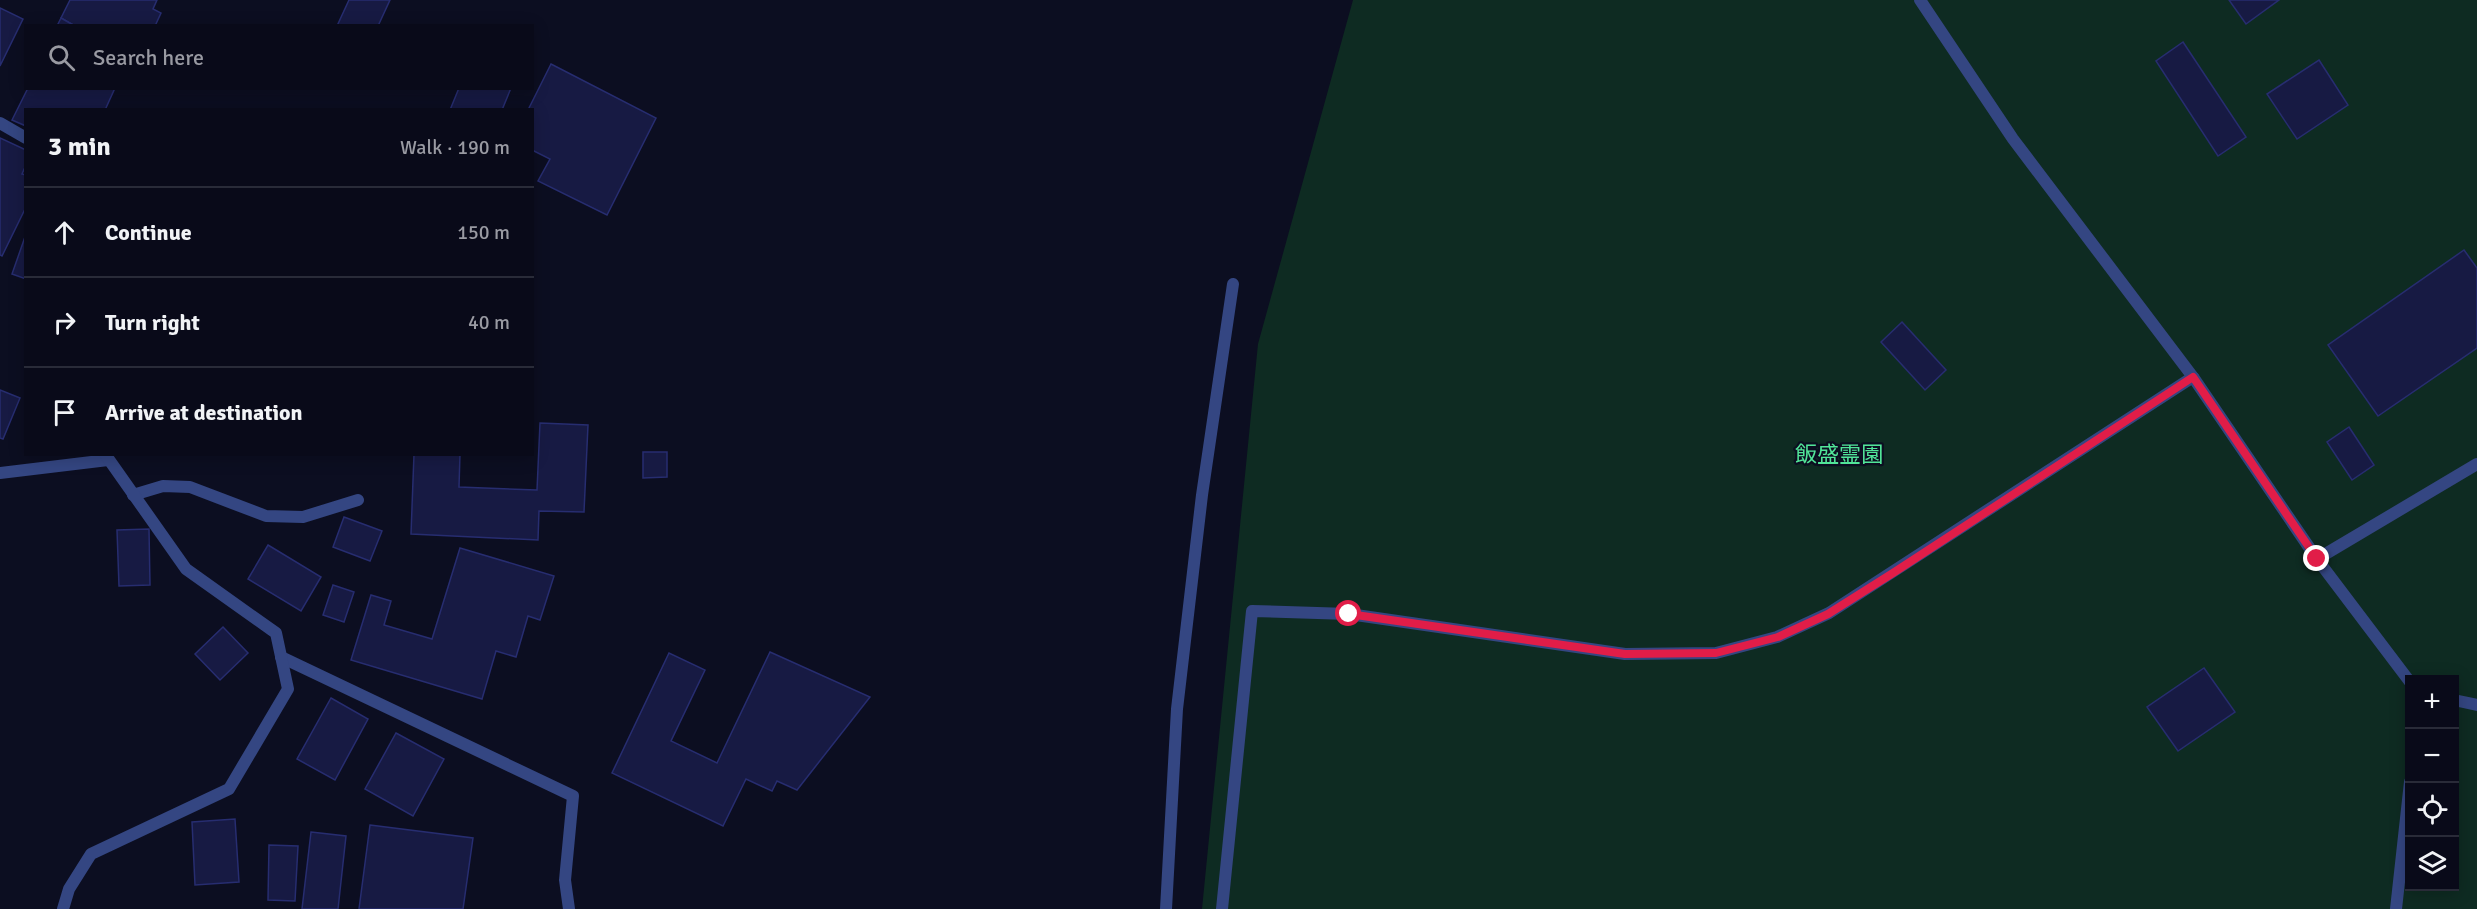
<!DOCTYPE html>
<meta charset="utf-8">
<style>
:root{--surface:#090a19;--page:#171826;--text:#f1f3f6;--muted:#999aa2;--line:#292b38}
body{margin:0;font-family:Signika,"Noto Sans JP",sans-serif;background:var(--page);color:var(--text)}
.controls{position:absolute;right:18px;bottom:18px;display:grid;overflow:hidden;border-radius:0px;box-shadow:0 3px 15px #0003}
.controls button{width:54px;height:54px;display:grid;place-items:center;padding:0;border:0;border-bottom:2px solid var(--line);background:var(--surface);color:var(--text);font:30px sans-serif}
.stop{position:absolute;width:18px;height:18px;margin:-14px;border:4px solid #e11d48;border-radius:50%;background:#fff}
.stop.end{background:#e11d48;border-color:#fff;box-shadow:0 2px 6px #0008}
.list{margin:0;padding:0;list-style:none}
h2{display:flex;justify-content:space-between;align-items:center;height:78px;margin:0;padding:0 24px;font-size:26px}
h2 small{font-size:20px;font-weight:400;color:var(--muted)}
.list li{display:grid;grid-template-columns:39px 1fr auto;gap:18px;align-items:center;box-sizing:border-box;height:90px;padding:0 24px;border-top:2px solid var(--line)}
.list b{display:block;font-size:22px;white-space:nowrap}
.list em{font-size:20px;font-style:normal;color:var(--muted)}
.icon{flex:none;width:33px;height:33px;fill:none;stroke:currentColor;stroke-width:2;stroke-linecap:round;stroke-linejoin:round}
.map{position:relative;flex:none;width:2477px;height:909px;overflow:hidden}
.search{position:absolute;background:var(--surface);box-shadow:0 3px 15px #0003;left:24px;top:24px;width:510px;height:66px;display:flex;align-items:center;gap:15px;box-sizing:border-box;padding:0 21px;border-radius:0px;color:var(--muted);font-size:22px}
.panel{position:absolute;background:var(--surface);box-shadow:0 3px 15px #0003;left:24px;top:108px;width:510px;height:348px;border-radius:0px}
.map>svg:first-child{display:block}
.green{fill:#0e2b22;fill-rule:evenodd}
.building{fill:#171a43;stroke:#272d70;stroke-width:1.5}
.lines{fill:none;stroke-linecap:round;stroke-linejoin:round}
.service{stroke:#344682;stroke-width:12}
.minor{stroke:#344682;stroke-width:12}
.route{stroke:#e11d48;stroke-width:8}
.labels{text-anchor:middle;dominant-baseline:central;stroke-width:4.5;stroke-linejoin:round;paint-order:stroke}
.park-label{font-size:22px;fill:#51e598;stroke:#0c0e21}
</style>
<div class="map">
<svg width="2477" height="909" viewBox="0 0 2477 909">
<rect width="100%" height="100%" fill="#0c0e21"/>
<!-- green -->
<path class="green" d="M1353,0H2477V909H1202L1258,344ZM2410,680H2454V886H2410Z"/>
<!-- building -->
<g class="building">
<polygon points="70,0 157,0 153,9 161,13 155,26 75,26 61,18"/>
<polygon points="349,0 390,0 378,26 337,26"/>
<polygon points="2229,0 2279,0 2246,24"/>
<polygon points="0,8 23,19 0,66"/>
<polygon points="61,18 75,26 57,26"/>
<polygon points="2183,42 2246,137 2218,156 2156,61"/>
<polygon points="2319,60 2348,105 2297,139 2267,94"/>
<polygon points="551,64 656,118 607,215 538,181 550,159 532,150 532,110 528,110"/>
<polygon points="28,88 115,88 105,110 26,110 26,126 12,120"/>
<polygon points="459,88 511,88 502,110 450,110"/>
<polygon points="0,138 26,150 26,165 22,174 26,175 26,207 2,256 0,255"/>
<polygon points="26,234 26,279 12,274"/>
<polygon points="2464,250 2477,268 2477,348 2378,416 2328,345"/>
<polygon points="1902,322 1946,370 1925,390 1881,342"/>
<polygon points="0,390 20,398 3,439 0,438"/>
<polygon points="540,423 588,425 584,512 539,511 538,540 411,534 414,454 460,454 459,487 537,490"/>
<polygon points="2349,427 2374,465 2352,480 2327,442"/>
<polygon points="643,452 667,452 667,477 643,478"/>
<polygon points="344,517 382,531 370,561 333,547"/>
<polygon points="149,529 150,585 119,586 117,530"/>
<polygon points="268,545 321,577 301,611 248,579"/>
<polygon points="460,548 554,576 540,620 528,616 516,657 496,651 482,699 351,660 371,595 391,601 384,625 432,639"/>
<polygon points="333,585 354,592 344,622 323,615"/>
<polygon points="223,627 248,653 220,680 195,654"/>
<polygon points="770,652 870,697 797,790 777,781 772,791 746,779 723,826 612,773 669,653 705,670 671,741 717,763"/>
<polygon points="2204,668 2235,712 2178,751 2147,707"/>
<polygon points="331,698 368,719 335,780 297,759"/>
<polygon points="396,733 444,759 413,816 365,789"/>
<polygon points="235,819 239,882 195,885 192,822"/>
<polygon points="370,825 473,838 463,909 359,909"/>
<polygon points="311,832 346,836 338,909 302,909"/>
<polygon points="269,845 298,846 295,901 268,900"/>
</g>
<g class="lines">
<!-- service -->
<g class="service">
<polyline points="1920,0 2013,139 2193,377 2317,559 2410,682"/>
<polyline points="2317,559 2477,464"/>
<polyline points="2454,700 2477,705"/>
<polyline points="1222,909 1252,611 1349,614 1625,654 1716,653 1777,637 1829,613 2193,377"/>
<polyline points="2396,909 2410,782"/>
</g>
<!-- minor -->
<g class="minor">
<polyline points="0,123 26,138"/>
<polyline points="0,473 108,460"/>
<polyline points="133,495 163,486 190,487 266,516 303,517 358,500"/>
<polyline points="281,657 573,796 565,880 569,909"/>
<polyline points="63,909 69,889 91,854 229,789 288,689 276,633 186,569 105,454"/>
<polyline points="1166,909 1177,709 1202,495 1233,284"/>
</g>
</g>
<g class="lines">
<!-- route -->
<polyline class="route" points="1349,614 1625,654 1716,653 1778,637 1828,614 1893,573 2193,377 2317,559"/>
</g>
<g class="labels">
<!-- park labels -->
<g class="park-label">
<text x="1839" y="454">飯盛霊園</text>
</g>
</g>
</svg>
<div class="controls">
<button>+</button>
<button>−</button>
<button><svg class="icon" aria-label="locate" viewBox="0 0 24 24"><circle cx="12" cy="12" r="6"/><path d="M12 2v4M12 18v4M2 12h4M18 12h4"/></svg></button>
<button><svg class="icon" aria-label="layers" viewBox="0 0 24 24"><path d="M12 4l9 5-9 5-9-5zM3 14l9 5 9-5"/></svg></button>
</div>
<div class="stop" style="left:1349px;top:614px"></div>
<div class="stop end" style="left:2317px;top:559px"></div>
<div class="search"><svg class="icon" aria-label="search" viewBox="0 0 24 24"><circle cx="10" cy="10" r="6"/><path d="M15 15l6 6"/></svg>Search here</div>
<section class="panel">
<h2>3 min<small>Walk · 190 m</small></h2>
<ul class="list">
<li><svg class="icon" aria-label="ahead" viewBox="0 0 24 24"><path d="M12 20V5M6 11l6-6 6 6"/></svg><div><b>Continue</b></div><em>150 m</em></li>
<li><svg class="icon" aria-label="right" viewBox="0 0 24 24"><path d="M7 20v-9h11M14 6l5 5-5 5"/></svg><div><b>Turn right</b></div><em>40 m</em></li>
<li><svg class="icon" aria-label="arrive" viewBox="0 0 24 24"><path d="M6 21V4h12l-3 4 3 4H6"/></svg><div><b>Arrive at destination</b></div></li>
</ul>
</section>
</div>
